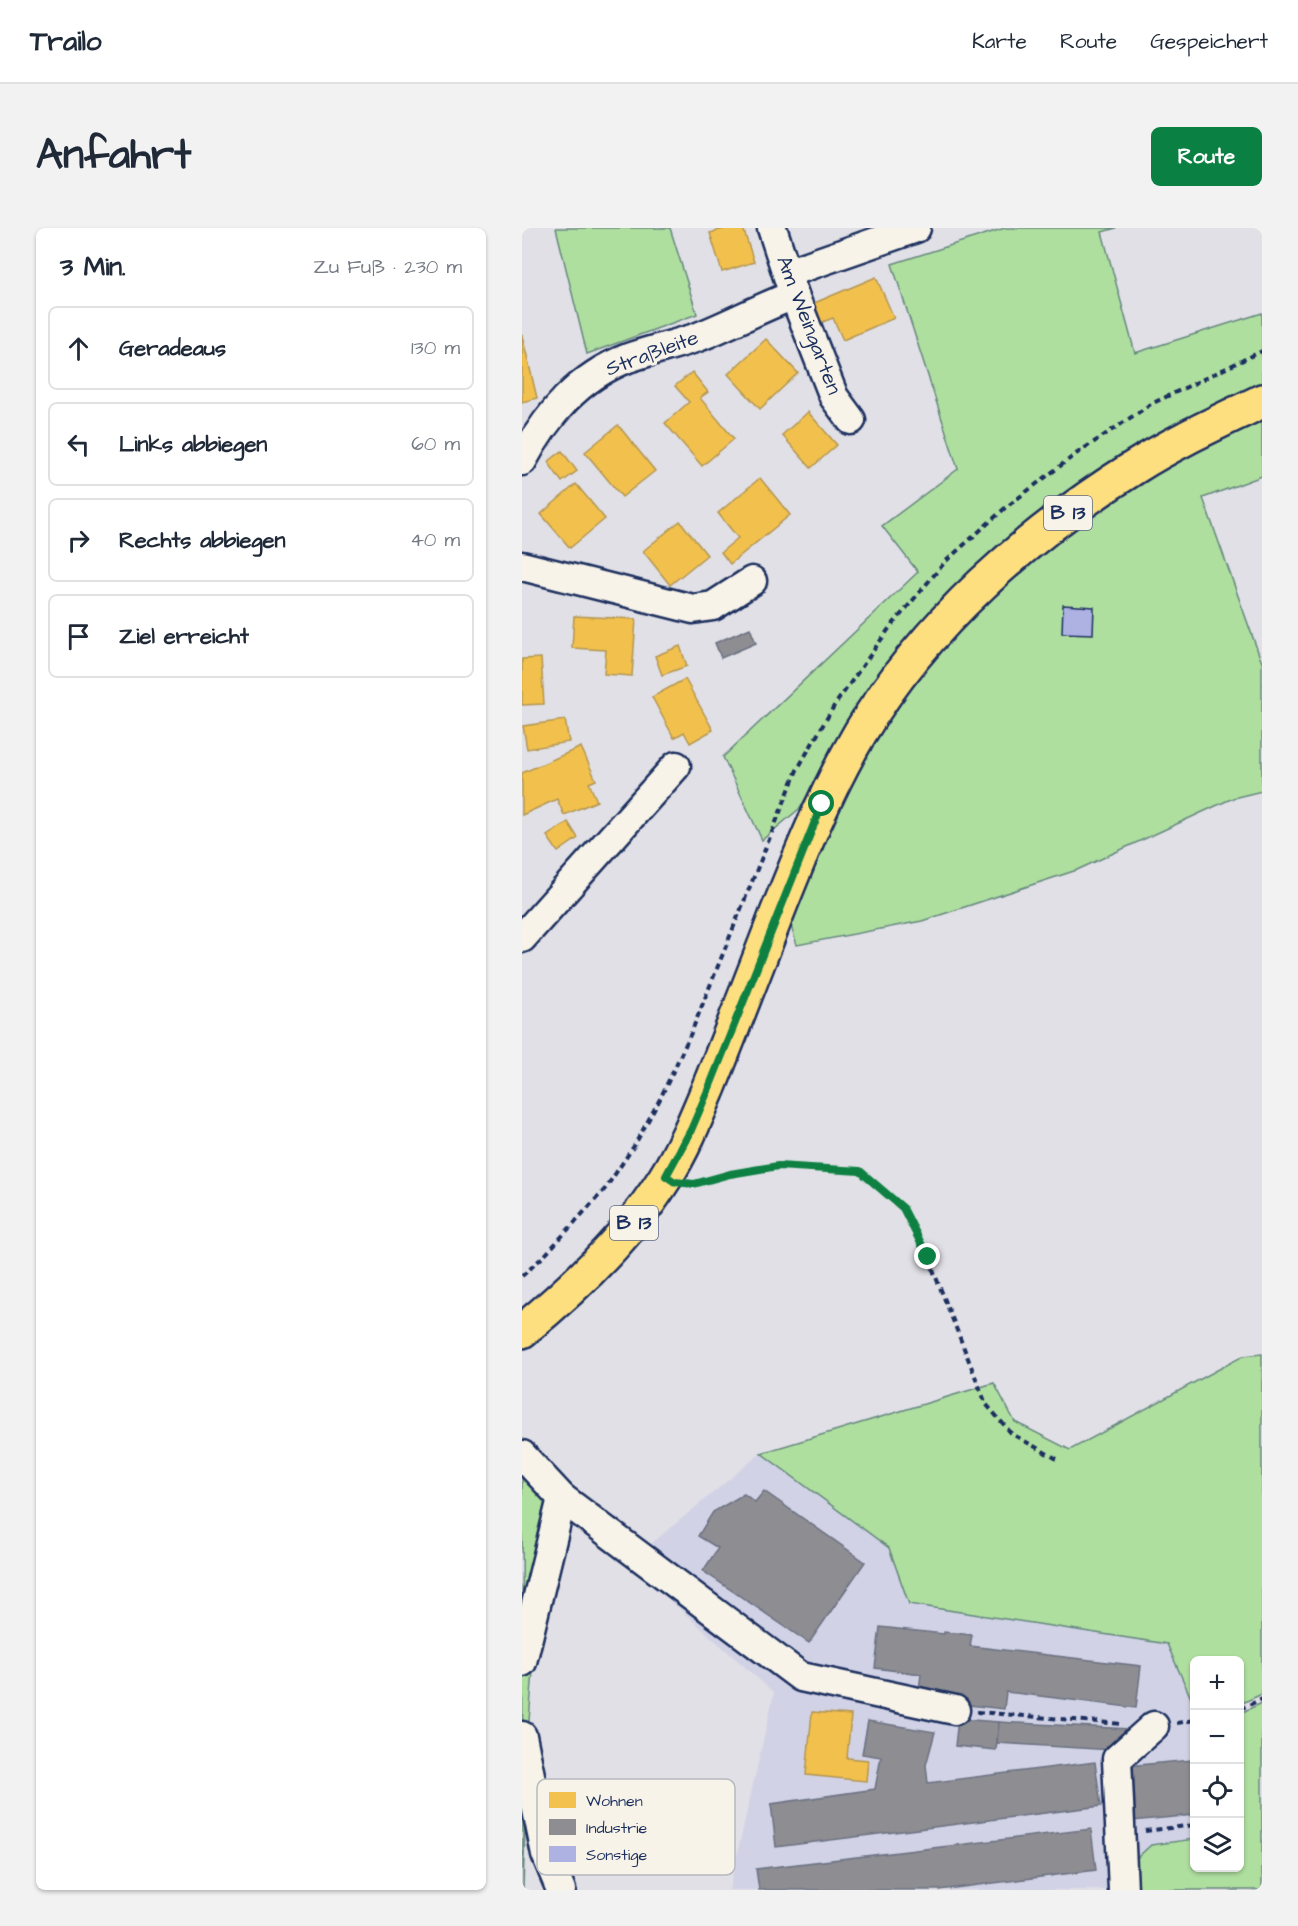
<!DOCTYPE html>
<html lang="de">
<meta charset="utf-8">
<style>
:root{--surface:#fff;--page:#f2f2f3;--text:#1f2937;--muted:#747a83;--line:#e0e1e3;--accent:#0b8043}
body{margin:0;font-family:"Architects Daughter",sans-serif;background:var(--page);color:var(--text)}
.controls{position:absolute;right:18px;bottom:18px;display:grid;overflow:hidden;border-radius:9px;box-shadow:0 2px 4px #0004}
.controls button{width:54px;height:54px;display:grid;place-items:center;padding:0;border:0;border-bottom:2px solid var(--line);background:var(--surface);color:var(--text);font:30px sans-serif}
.stop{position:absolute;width:18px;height:18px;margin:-14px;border:4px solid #0b8043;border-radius:50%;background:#fff}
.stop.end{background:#0b8043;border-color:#fff;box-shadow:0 2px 6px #0008}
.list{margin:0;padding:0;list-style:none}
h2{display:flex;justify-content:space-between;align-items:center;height:78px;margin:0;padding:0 24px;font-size:26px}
h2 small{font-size:20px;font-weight:400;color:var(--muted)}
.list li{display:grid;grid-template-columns:39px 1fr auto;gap:18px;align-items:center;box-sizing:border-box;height:84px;margin:0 12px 12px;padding:0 12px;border:2px solid var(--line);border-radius:9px}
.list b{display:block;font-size:22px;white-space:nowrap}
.list em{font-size:20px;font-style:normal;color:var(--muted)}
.icon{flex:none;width:33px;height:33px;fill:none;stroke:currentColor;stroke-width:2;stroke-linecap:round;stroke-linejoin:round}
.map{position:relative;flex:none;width:740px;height:1662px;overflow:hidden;border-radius:9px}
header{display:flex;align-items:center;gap:36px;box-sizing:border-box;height:84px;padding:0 30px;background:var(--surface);border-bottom:2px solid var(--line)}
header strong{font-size:28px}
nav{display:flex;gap:33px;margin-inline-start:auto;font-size:21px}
.intro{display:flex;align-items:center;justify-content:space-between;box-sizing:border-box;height:144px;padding:0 36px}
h1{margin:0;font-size:42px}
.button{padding:15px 27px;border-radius:9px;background:var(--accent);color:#fff;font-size:21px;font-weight:700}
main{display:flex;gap:36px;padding:0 36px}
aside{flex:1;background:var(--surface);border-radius:9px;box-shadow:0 2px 4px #0004}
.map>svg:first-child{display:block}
.built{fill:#d1d2e5}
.green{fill:#afdf9f;stroke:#65877e;stroke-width:1.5}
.homes{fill:#f2c14e;stroke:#b29553;stroke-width:1.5}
.industry{fill:#8d8d92;stroke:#6b7182;stroke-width:1.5}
.building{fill:#adb2e3;stroke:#1b2f5e;stroke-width:1.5}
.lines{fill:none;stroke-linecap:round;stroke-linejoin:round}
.minor-casing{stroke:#1b2f5e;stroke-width:33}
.major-casing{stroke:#1b2f5e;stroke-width:38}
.path{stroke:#1b2f5e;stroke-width:4;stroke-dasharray:6 4.5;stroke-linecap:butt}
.minor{stroke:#f7f3e8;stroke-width:28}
.major{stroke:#fedf80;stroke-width:33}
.route{stroke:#0b8043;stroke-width:8}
.labels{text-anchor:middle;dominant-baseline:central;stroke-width:6;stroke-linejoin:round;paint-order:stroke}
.shield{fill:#f7f3e8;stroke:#5d6a87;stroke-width:1.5}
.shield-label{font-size:20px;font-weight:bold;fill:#1b2f5e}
.street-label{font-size:21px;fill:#1b2f5e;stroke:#f7f3e8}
.key{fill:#f7f3e8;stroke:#b5b8bf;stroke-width:1.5}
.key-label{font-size:16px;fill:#1b2f5e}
</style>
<header>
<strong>Trailo</strong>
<nav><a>Karte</a><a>Route</a><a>Gespeichert</a></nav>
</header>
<div class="intro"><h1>Anfahrt</h1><a class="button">Route</a></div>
<main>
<aside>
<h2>3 Min.<small>Zu Fuß · 230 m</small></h2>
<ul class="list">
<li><svg class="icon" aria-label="ahead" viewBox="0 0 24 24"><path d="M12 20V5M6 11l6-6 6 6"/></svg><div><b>Geradeaus</b></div><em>130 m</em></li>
<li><svg class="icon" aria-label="left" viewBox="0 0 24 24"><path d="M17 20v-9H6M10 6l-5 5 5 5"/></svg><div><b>Links abbiegen</b></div><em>60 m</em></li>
<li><svg class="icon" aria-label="right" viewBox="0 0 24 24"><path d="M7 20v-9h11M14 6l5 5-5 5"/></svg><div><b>Rechts abbiegen</b></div><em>40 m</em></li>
<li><svg class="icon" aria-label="arrive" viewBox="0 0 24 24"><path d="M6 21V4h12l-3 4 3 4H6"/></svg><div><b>Ziel erreicht</b></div></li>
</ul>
</aside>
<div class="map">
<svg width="740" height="1662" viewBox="0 0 740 1662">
<rect width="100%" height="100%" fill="#e1e0e6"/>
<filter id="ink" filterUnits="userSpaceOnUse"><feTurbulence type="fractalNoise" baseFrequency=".0167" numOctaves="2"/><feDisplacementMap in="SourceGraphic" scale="12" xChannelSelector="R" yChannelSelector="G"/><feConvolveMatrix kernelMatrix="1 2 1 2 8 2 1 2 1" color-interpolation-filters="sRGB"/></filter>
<g filter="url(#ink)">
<!-- built -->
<polygon class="built" points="239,1225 367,1320 387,1376 646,1416 672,1477 672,1611 629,1617 607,1662 207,1662 252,1465 106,1335"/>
<!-- green -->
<g class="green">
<polygon points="34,0 148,0 175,86 65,126"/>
<polygon points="483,0 594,0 580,4 613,125 740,85 740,158 373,428 277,581 240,612 201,529 396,344 360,298 436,241 370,36"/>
<polygon points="740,188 740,248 681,270 740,435 740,563 711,570 555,642 400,693 275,717 265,685 297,601 397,437 517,318 647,235"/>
<polygon points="740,1126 740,1466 718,1476 718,1432 672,1432 672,1477 645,1416 387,1376 367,1320 239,1225 472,1155 493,1194 548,1222 721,1128"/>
<polygon points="0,1242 25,1268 6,1505 1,1662"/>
<polygon points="740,1475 740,1662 607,1662 605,1639 629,1617 672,1611 672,1640 718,1640 718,1485"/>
</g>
<!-- homes -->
<g class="homes">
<polygon points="205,0 221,0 232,34 200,44 188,5"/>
<polygon points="354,49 372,90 321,112 311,90 298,95 290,76"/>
<polygon points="0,107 15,170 0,174"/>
<polygon points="244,111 276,145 238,181 206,146"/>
<polygon points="170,144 186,164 178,170 212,211 180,238 143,195 167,174 153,158"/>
<polygon points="286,184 315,217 289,240 260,207"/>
<polygon points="96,197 133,243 100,269 63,224"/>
<polygon points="40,223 55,243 40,254 26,234"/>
<polygon points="238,250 268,287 208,336 199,324 216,310 196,285"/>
<polygon points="54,256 83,291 48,320 19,286"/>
<polygon points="158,293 185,327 148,357 121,323"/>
<polygon points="52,388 114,391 110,448 82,446 84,422 50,420"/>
<polygon points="158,418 165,438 140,447 133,428"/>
<polygon points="19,430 22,476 0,477 0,431"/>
<polygon points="163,451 191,502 168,515 162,504 152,510 130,469"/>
<polygon points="43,492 47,514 5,521 1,498"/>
<polygon points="59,519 74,552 67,555 75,573 42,587 35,571 0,587 0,545"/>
<polygon points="46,594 56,610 36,624 25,608"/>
<polygon points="290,1484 329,1487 325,1530 346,1532 344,1553 284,1547"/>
</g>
<!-- industry -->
<g class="industry">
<polygon points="228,400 234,415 199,430 193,415"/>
<polygon points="242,1263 343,1334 287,1415 181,1343 196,1320 176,1308 191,1284 222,1266 233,1274"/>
<polygon points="358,1399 422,1406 422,1404 450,1407 448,1418 619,1438 614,1480 484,1464 482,1481 420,1474 421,1465 397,1462 399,1446 353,1440"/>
<polygon points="436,1491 477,1494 474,1522 433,1518"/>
<polygon points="346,1493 413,1504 404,1537 406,1555 573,1534 579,1578 254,1619 249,1576 353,1561 359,1529 340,1526"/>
<polygon points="477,1494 608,1501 607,1523 475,1515"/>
<polygon points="670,1532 672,1587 610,1593 605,1538"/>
<polygon points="569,1601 574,1642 417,1662 237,1662 234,1641"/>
</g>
<!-- building -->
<polygon class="building" points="541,377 572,379 571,406 540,405"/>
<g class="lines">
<!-- minor casing -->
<g class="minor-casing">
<g id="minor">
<polyline points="250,0 272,67 312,169 329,192"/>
<polyline points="265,45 394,0"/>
<path d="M0,233C25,187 56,149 106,130C129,122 153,117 176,109C209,96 240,79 272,67"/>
<polyline points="0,338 171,381 191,378 230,353"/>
<polyline points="0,710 154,538"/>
<polyline points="0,1227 40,1270 279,1449 433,1482"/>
<polyline points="0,1434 40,1270"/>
<polyline points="0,1508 24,1626 39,1662"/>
<polyline points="601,1662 595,1531 632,1498"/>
</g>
</g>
<!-- major casing -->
<g class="major-casing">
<path id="major" d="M0,1103C54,1059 106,1009 143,950C161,922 174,890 187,859C210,802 232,745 254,688C279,625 304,563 338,505C403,396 507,305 613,239C654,213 697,194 740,173"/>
</g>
<!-- path -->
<g class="path">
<polyline points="170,956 208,946 257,938 338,943 381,980 406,1029 464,1176 490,1206 535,1231"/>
<polyline points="0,1048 23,1027 83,961 112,918 138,871 169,805 275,542 312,478 366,402 423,334 483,280 554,226 629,176 740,123"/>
<polyline points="718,1481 740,1471"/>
<polyline points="455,1484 600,1496"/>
<polyline points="655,1495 672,1492"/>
<polyline points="623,1603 672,1597"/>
</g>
<!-- minor -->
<use href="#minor" class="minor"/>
<!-- major -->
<use href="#major" class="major"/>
</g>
</g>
<g class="lines" filter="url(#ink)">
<!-- route -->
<polyline class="route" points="300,576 187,860 169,902 144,948 153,954 172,956 208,946 256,938 338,943 381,980 406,1029"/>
</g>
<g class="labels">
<!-- shield labels -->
<g class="shield">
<rect x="522" y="268" width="48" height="34" rx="4.5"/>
<rect x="88" y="978" width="48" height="34" rx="4.5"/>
</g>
<g class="shield-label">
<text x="546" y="285">B 13</text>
<text x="112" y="995">B 13</text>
</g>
<!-- street labels -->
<g class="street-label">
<text transform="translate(287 97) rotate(69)">Am Weingarten</text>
<text transform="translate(130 125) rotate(-20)">Straßleite</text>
</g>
</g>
<!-- legend -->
<rect x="15" y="1551" width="198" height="96" rx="9" class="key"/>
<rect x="27" y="1564" width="27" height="16" fill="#f2c14e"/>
<rect x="27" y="1591" width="27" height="16" fill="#8d8d92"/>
<rect x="27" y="1618" width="27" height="16" fill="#adb2e3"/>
<g class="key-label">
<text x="64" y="1578">Wohnen</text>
<text x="64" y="1605">Industrie</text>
<text x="64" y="1632">Sonstige</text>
</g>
</svg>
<div class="controls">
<button>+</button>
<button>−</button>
<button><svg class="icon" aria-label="locate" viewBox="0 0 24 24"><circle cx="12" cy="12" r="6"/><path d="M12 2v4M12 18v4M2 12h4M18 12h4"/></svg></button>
<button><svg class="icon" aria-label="layers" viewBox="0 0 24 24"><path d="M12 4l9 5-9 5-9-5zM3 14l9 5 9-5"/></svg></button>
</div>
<div class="stop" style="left:300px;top:576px"></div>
<div class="stop end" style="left:406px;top:1029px"></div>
</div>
</main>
